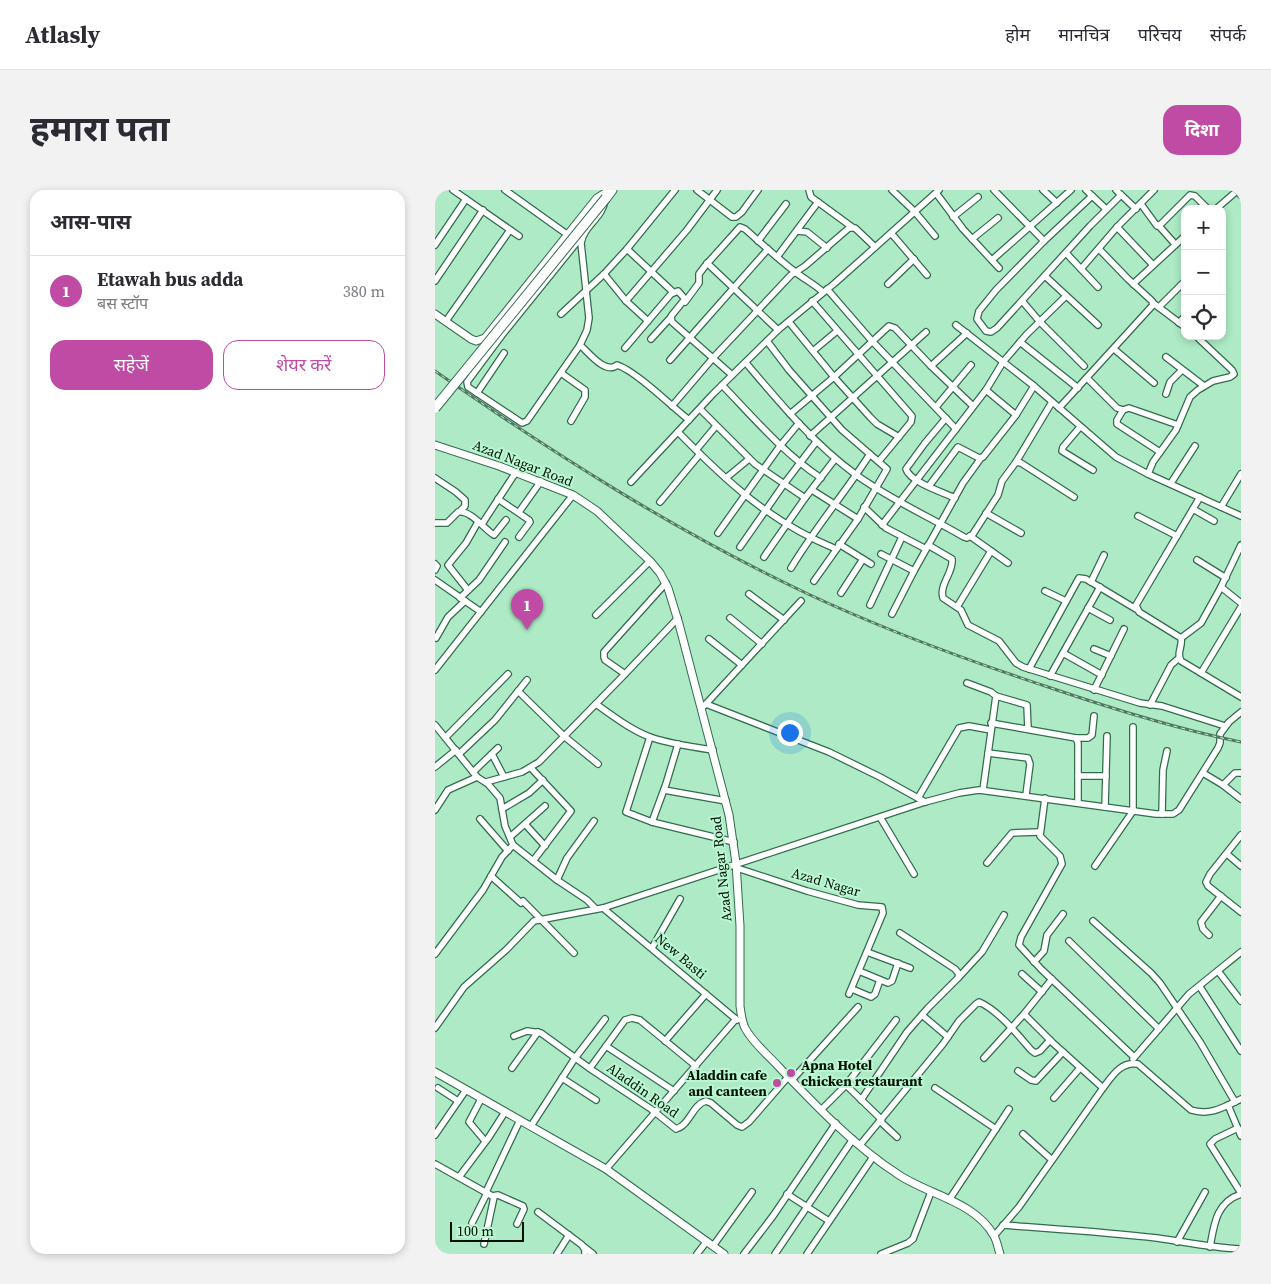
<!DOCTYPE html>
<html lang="hi">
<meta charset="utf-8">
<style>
:root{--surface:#fff;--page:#f2f2f3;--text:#2b2b33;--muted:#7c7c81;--line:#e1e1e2;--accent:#bf4ba4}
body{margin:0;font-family:"Source Serif 4","Noto Sans Devanagari",serif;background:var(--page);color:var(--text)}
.controls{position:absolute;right:15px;top:15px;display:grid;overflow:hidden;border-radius:10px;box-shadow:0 2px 8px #0003}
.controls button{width:45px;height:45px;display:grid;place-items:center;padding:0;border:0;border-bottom:1px solid var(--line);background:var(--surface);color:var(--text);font:25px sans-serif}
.scale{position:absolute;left:15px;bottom:12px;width:74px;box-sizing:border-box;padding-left:5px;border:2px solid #001005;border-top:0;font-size:14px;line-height:18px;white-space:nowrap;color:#001005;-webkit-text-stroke:4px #baf7d2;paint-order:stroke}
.you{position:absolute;left:354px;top:542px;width:18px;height:18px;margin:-12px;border:4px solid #fff;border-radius:50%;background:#1a73e8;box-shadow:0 0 0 8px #1a73e833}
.badge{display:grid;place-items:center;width:32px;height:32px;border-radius:50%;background:var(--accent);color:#fff;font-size:16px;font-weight:700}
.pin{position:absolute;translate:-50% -41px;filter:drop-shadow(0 1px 2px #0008)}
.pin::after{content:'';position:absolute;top:26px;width:18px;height:15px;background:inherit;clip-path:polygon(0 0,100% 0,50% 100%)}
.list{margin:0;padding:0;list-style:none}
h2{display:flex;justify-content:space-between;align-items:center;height:65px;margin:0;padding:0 20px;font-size:21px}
h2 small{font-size:16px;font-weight:400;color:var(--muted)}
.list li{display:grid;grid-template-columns:32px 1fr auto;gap:15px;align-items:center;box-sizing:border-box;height:70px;padding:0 20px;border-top:1px solid var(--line)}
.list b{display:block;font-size:19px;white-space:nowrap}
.list p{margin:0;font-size:16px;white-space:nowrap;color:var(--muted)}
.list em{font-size:16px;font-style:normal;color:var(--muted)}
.actions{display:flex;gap:10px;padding:15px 20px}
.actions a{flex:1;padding:11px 0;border:1px solid var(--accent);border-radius:15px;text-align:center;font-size:18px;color:var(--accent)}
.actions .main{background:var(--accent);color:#fff}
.icon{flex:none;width:28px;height:28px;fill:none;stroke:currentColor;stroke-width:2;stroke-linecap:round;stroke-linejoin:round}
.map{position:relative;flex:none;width:806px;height:1064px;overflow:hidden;border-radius:15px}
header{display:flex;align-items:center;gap:30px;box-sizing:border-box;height:70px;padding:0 25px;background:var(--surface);border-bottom:1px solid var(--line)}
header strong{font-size:24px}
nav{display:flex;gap:28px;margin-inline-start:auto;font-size:18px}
.intro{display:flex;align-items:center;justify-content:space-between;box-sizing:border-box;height:120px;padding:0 30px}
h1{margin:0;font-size:35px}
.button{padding:12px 22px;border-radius:15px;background:var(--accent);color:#fff;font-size:18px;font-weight:700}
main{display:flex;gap:30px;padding:0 30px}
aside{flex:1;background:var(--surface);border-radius:15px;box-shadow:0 2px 8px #0003}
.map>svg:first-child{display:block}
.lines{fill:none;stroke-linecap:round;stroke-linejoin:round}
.minor-casing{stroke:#326c4d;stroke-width:8}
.tertiary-casing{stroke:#326c4d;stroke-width:9}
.secondary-casing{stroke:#326c4d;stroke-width:10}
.primary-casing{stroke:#326c4d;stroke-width:11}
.minor{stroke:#fff;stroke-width:5.5}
.tertiary{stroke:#fff;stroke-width:7}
.secondary{stroke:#fff;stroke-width:8}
.primary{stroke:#fff;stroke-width:9}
.rail-casing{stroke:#527760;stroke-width:3}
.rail{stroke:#baf7d2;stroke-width:1;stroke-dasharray:4;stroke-linecap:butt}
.primary-bridge-casing{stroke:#326c4d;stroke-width:11;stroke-linecap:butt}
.primary-bridge{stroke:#fff;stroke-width:9}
.poi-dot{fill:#bf4ba4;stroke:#baf7d2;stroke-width:2}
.labels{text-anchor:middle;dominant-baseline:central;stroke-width:4;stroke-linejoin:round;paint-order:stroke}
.street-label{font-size:14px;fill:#001005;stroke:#baf7d2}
.poi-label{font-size:14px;font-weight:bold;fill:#001005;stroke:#baf7d2;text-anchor:start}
</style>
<header>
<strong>Atlasly</strong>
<nav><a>होम</a><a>मानचित्र</a><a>परिचय</a><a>संपर्क</a></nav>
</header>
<div class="intro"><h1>हमारा पता</h1><a class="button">दिशा</a></div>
<main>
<aside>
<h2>आस-पास<small></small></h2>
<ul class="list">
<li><span class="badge">1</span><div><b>Etawah bus adda</b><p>बस स्टॉप</p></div><em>380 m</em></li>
</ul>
<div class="actions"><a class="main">सहेजें</a><a>शेयर करें</a></div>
</aside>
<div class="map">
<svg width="806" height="1064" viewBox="0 0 806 1064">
<rect width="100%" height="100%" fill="#adeac5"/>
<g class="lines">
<!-- minor casing -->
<g class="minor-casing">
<g id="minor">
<polyline points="18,0 84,46"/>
<polyline points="70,0 133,45"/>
<polyline points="262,0 297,27 301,27 307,22 323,0"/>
<polyline points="374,0 376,7 417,37"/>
<polyline points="457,0 480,22 500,46"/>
<polyline points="559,0 609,51 561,100 544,121 542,129 551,141 556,142 562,138 655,36 686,5"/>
<polyline points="608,0 622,13"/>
<polyline points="651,0 671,19"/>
<polyline points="681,0 701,19"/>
<polyline points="501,3 528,39 564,78"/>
<polyline points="706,14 722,36 726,34 755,5 760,6 773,19"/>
<polyline points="781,19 803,0"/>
<polyline points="518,27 543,7"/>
<polyline points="724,36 740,54"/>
<polyline points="682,37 718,75"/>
<polyline points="362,41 372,42 392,58"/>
<polyline points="456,43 492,85"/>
<path d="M147,46L67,145L32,192L33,197L87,233L92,231L145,155L152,140L154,128L146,53C149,35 168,28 170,10"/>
<polyline points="537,49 563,28"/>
<polyline points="323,51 351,14"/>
<polyline points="609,51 657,6"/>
<polyline points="0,55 31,9"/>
<polyline points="192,59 238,102"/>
<polyline points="631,63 663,97"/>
<polyline points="342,67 383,12"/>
<polyline points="557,70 636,0"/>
<polyline points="272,73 343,140"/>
<polyline points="646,79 682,37 719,0"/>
<polyline points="169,84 191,111 213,131"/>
<polyline points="610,86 663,135"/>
<polyline points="0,91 48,20"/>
<polyline points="453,94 479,69"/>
<polyline points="698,94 750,46"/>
<polyline points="392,99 437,151 521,239"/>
<polyline points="191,111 252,40 282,0"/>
<polyline points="377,111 477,226 476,232 444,271"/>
<path d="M250,112L264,93V84L270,76L305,37L310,39C326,53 342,68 359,81C369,89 379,94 388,102"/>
<polyline points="588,112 605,132 649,176"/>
<polyline points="718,113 750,137"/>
<polyline points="724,117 750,91"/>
<polyline points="126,124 169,84 192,59 240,0"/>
<polyline points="11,131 75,40"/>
<polyline points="354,132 399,187 435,227 442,234 464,247"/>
<polyline points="744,133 750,126"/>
<polyline points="521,135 599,196 681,267 713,284 806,326"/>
<polyline points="216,149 236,127"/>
<polyline points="332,151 354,180 407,240 452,279 423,329 379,391"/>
<polyline points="585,152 643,198"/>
<path d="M145,155C154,163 171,185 182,175C201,181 237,217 254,230"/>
<polyline points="190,158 236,104 243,101 250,109 237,125 236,127 237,132 297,185"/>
<polyline points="679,159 719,193"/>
<polyline points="378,161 402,141"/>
<polyline points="731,167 769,196"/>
<polyline points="235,170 333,59"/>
<path d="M311,173C345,213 378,253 420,284C454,309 493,326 529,347L532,348L538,344L563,305L567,291L581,272L586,273L639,307"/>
<polyline points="496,176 532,143"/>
<polyline points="126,183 150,200 150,207 136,231"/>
<polyline points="652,188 682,218 688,220 694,218 743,235"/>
<path d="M287,195C319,228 348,263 386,288"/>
<polyline points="551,200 581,225"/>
<polyline points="42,203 69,163"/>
<polyline points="731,204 735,192 747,180"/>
<polyline points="237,216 278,168 356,85 370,76 414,38 420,38 440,57"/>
<polyline points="501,217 536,175"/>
<polyline points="624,218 718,115 717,111 693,89 664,59"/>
<polyline points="265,219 320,274 370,308"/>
<polyline points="688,220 682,230 682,234 725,262"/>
<polyline points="355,224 399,187 454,136 460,138 496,176 538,216"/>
<path d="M511,228L490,253L471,279C475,292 507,302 520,308"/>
<polyline points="645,237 628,257 627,261 658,280"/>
<path d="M243,242C292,292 335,332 401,359"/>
<polyline points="375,246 491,142"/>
<polyline points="261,260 281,236"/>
<polyline points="581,272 617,212"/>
<polyline points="713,284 718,272 741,240 755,207 763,200 778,191 795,187 799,184 797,180 761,146"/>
<polyline points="0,288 21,302 30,310 30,316 25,321"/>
<polyline points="291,288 314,269"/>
<polyline points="196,292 278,204 343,140 400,93 504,0"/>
<polyline points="736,293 760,256"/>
<polyline points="494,296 523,257 544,268 548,267 581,225 599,196"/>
<polyline points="377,300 423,329"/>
<path d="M765,307L701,415L704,422L746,448C748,456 741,463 746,471L806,507"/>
<polyline points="63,309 94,330 95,332 84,347"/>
<polyline points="225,312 265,264"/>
<polyline points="429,317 451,338 491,359"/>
<polyline points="786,317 806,284"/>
<polyline points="758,319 779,331"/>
<polyline points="84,322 106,291"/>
<polyline points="551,323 586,343"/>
<polyline points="703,326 742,346"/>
<path d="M0,333H12L23,322C36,320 49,339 59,345L71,330"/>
<polyline points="47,334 81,282"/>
<polyline points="447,335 551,200 568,172 592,144 631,106"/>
<polyline points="283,343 345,256 364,233"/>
<polyline points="535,346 573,373"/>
<polyline points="404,354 436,374"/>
<path d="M493,355L517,369C519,382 504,394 508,408L526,420L533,435L564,451L581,473L588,477L705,513L727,516L790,536"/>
<polyline points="305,357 349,294 381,252"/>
<polyline points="446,364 479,381"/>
<polyline points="329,367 370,308 400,269"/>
<polyline points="762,370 791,388"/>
<polyline points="0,374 2,376 0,380"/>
<path d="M356,378C380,338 410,303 435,264"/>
<polyline points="0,390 46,422"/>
<polyline points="656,392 669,365"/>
<polyline points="786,397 806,413"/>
<polyline points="32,399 13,375 31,353 43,332"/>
<polyline points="610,401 631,411"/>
<polyline points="406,403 428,369"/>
<polyline points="314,404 349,430"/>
<polyline points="25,408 44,390 70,352"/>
<polyline points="435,415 467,347"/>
<polyline points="522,417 556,361"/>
<polyline points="653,418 675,430"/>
<polyline points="457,424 479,381 528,293 546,268"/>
<polyline points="161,425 215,371"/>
<polyline points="295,428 327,454"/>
<polyline points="1,448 13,427 30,411"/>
<polyline points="746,448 766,433 786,397 806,355"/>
<polyline points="274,449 307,475"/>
<polyline points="659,459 676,466"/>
<polyline points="628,463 667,485"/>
<polyline points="594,479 644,388 651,389 701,419"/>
<polyline points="0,480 138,305"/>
<polyline points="766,483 806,417"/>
<polyline points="190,484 170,470 169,467 169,462 231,393"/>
<polyline points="615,486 665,397"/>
<polyline points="532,493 556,502 561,506 548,600"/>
<polyline points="659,500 689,439"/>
<polyline points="83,501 130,547 163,574"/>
<polyline points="561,506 592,515 593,539"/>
<path d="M161,514C178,526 196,540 215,547C235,554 257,557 278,560"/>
<polyline points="271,514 394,562 445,587 490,612"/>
<polyline points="715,515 736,475 744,468"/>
<polyline points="269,516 366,411"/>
<polyline points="556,533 641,548 643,553 643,613"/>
<polyline points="0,535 42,587 53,594 65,608 70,636 78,655 122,690 152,710 161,719"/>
<polyline points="11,547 73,484"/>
<polyline points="215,547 191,622 217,632 299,652"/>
<polyline points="641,548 653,548 657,545 659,526"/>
<polyline points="553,563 593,568 595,574 591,605"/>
<polyline points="24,564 60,530 92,490"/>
<polyline points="57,564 69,587"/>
<polyline points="0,577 21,560"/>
<polyline points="96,578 136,621 98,671"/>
<polyline points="38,582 63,558"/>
<polyline points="768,583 788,595 806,609"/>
<polyline points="643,586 671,586"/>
<polyline points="51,592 87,582 104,572 190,484 243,428"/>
<polyline points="788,595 800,583 806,583"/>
<polyline points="229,600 291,611"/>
<polyline points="483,608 524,538 534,536 556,540"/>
<polyline points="610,608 605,646 625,666 627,674 586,747 584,755 606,779 699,867"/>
<polyline points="670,617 672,546"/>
<polyline points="67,619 94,603 108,590"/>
<polyline points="0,620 13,600 42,587"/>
<polyline points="727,624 728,580 732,561"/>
<polyline points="445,627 479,684"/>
<polyline points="45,629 73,661"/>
<polyline points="217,632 231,594 243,554"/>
<polyline points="90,634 110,656"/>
<polyline points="806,645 775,684 771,692 773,696 806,722"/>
<polyline points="75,647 110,616"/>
<polyline points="792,664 806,676"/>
<polyline points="552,673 577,643 605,642"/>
<polyline points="660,676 698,621 698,537"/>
<polyline points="302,678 372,701 423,715 447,717 448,723 414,804"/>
<polyline points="56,686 86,713"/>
<polyline points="122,690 132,668 159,631"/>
<polyline points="88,711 139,763"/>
<polyline points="168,718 302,830"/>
<polyline points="658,731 716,783 725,793 765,852 800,912"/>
<polyline points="774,745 768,739 766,732 786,706"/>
<polyline points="634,751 724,839"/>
<polyline points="217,758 245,709"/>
<polyline points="432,762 475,778"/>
<polyline points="0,764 48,700 67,667 78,655"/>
<polyline points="599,772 609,761 612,745 628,724"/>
<polyline points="424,781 453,793 457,791 463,773"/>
<polyline points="783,781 806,811"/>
<polyline points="587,784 607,802"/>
<polyline points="523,788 547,762 569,725"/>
<polyline points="765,797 806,861"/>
<polyline points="417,799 436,807 440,804 445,790"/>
<polyline points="589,824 618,853 668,898"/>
<polyline points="487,825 513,847"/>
<polyline points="0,838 29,797 71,760 99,731 168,718 490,612 524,603 544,600 721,624 738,624 744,620 783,558 785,553 785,544 794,532 806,522"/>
<path d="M79,846L92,841L106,843L157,880L216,919L241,939C255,935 257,915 271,911L276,913L302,935L307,937L314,932L353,887"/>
<polyline points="230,851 271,804"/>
<polyline points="171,856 239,901"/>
<polyline points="549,868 589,824 617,789"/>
<polyline points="698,869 754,804 806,762"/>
<polyline points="77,878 103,842"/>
<polyline points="155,878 190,830 197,828 205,830 261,876"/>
<polyline points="583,881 596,890 601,891 628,862"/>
<polyline points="127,888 161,910"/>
<polyline points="357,890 423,817"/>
<polyline points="411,895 446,929 447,933 462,947"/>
<polyline points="3,898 23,911"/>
<polyline points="500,898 561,939"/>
<polyline points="619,908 645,878"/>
<polyline points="46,909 34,932 50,951"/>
<polyline points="426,910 472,842 493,818 523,788 524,784 520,779 465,743"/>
<polyline points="793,915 806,946"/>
<polyline points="386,920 411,895 461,830"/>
<polyline points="96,936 140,868 170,829"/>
<polyline points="803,938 780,949 775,954 806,1003"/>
<polyline points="588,944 617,970"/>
<polyline points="0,945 31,900"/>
<path d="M425,955L508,854L524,831L541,814L544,812C563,820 583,845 596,860L600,863L605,861L615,850"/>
<polyline points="0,974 59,1007 49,1054"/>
<polyline points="171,979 301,829"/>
<polyline points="24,987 54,947 70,922"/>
<polyline points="51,1002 85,930"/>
<polyline points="352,1004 394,1031"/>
<polyline points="57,1006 63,1005 88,1016 89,1019 82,1034"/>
<polyline points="514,1010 574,919"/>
<polyline points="103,1022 147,1055 150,1060 150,1064"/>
<polyline points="37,1033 52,1003"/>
<path d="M568,1035C620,1039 671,1042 722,1048C750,1052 777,1058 806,1059"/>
<path d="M559,1046L584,1017L668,898C677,886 686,871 703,874L756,920C775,926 789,917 806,909"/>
<polyline points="742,1052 770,1002"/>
<polyline points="278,1056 317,1002"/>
<polyline points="149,1057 158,1064"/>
<path d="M775,1057C779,1035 781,1012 806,1004"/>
<polyline points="122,1064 134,1045"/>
<polyline points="262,1064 272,1051"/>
<polyline points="309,1064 338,1026 401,933"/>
<polyline points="340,1064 418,949"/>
<polyline points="372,1064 438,967"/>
<polyline points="446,1064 473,1053 478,1049 496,1002"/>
</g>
</g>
<!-- tertiary casing -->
<g class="tertiary-casing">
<g id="tertiary">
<polyline points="0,124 36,149 41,151 50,148 162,8 175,0"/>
<path d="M0,255L64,276L138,305L162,321L215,371L225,383L233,398L244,434L294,625L301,673L305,736V816C306,824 307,832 310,838C318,853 332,864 343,876C380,915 419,956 464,985C494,1005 541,1012 559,1046C562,1051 563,1058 565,1064"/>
<polyline points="0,882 171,979 289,1064"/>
</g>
</g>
<!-- secondary casing -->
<g class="secondary-casing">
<polyline id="secondary" points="805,0 806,4"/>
</g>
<!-- primary casing -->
<g class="primary-casing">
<polyline id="primary" points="171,8 177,0"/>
</g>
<!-- minor -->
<use href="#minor" class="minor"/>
<!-- tertiary -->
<use href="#tertiary" class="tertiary"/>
<!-- secondary -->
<use href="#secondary" class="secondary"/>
<!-- primary -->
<use href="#primary" class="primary"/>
<!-- rail casing -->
<g class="rail-casing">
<path id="rail" d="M0,181C119,264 242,342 373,404C452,441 534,471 616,498C678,519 742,539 806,552"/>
</g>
<!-- rail -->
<use href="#rail" class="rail"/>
<!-- primary-bridge casing -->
<g class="primary-bridge-casing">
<polyline id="primary-bridge" points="0,218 171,8"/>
</g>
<!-- primary-bridge -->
<use href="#primary-bridge" class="primary-bridge"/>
</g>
<!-- markers -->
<g class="poi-dot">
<circle cx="356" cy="883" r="5"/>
<circle cx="342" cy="893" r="5"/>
</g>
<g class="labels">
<!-- street labels -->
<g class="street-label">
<text transform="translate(88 273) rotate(21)">Azad Nagar Road</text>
<text transform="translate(286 679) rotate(-96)">Azad Nagar Road</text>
<text transform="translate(391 692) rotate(16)">Azad Nagar</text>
<text transform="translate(246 766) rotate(40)">New Basti</text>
<text transform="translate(208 900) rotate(35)">Aladdin Road</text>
</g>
<!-- poi labels -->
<g class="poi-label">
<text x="366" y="875">Apna Hotel<tspan x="366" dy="16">chicken restaurant</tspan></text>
<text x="332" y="885" text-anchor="end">Aladdin cafe<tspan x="332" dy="16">and canteen</tspan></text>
</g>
</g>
</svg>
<div class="controls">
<button>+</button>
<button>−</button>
<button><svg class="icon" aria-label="locate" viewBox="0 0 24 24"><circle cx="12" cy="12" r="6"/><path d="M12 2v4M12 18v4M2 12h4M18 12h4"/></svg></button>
</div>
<div class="scale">100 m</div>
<div class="you"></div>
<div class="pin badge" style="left:92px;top:440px">1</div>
</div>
</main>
